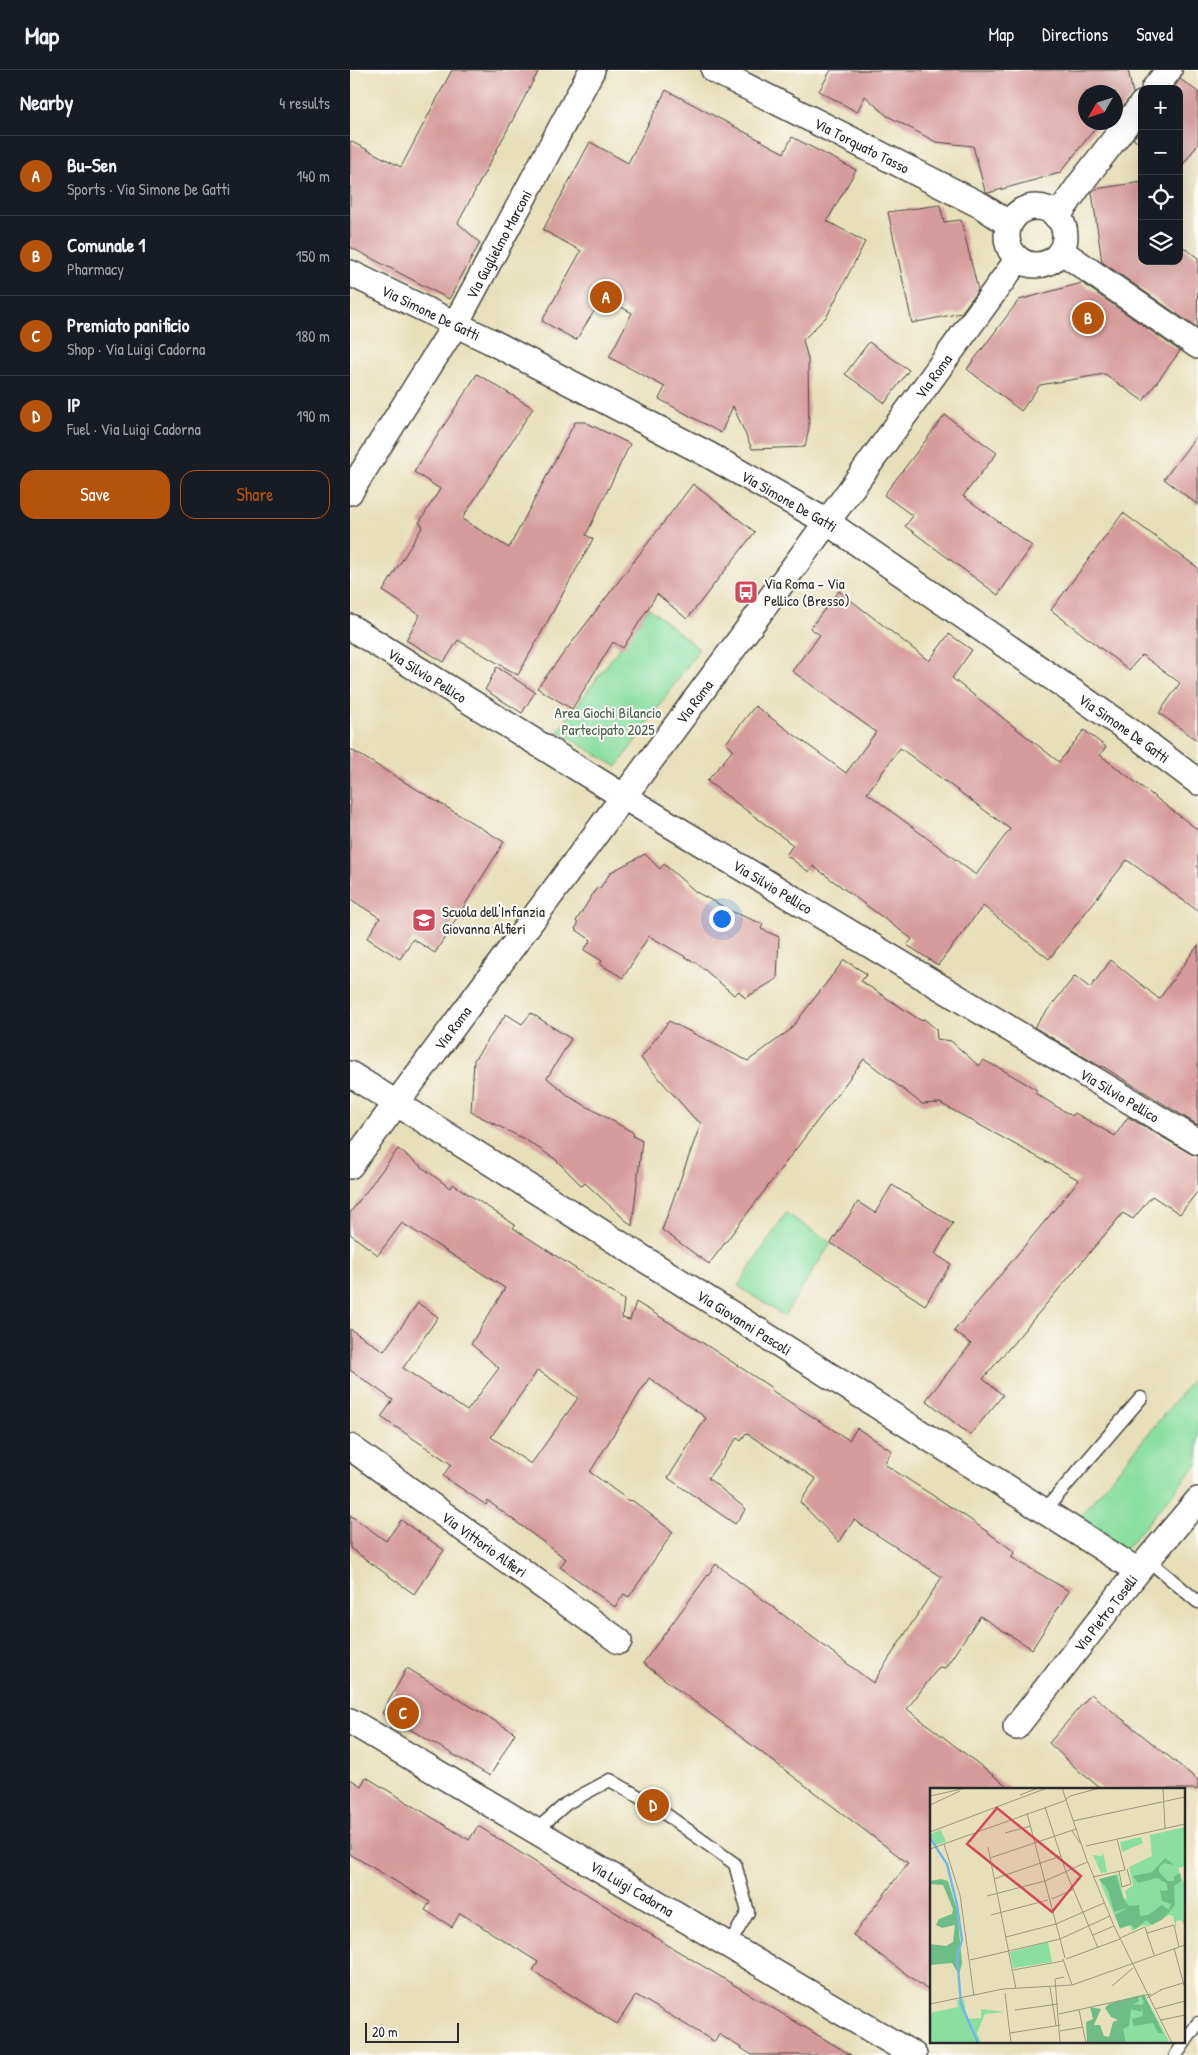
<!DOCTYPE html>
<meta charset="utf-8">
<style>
:root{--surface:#171b24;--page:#20242c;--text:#f1f3f6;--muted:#9ea1a6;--line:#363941;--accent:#b45309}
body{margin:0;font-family:"Patrick Hand",sans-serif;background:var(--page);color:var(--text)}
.controls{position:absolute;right:15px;top:15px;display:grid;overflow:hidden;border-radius:10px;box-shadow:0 5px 20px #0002}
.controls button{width:45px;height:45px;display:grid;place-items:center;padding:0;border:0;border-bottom:1px solid var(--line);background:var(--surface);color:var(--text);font:25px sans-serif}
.compass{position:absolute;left:728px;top:15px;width:45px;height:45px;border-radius:50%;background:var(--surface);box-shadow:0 5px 20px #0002;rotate:231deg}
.scale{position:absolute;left:15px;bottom:12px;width:94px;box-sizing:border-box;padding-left:5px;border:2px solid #2b2b2b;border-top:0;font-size:14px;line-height:18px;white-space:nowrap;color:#2b2b2b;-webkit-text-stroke:4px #fdfcf7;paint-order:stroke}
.you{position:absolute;left:371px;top:848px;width:18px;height:18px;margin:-12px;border:4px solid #fff;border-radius:50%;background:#1a73e8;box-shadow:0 0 0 8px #1a73e833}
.badge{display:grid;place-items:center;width:32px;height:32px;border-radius:50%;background:var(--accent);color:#fff;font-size:16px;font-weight:700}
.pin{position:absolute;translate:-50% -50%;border:2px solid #fff;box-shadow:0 1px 5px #0006}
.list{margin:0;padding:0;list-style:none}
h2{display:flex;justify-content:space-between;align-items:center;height:65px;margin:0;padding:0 20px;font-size:21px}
h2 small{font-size:16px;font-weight:400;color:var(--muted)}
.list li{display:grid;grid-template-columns:32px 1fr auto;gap:15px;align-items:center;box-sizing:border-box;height:80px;padding:0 20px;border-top:1px solid var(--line)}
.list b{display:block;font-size:19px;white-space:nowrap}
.list p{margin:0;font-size:16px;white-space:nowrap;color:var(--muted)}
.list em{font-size:16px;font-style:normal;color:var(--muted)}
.actions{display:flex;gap:10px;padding:15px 20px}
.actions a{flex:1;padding:11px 0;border:1px solid var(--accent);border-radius:15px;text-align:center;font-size:18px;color:var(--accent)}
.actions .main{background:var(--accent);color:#fff}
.icon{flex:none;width:28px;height:28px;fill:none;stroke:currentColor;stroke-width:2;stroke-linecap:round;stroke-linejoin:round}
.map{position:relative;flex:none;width:848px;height:1985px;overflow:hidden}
header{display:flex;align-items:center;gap:30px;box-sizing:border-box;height:70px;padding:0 25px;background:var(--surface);border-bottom:1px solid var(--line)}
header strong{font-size:24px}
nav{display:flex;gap:28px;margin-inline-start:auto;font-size:18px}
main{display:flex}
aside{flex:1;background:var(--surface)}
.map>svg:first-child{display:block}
.green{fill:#8adea0;stroke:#5a8466}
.building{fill:#d59b9a;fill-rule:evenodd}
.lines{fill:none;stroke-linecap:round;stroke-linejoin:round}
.service-casing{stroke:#474640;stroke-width:15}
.minor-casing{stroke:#474640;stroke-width:28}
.service{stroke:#fff;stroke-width:12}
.minor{stroke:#fff;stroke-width:25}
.labels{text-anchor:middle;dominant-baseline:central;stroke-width:4;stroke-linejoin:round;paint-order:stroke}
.street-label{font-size:15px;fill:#2b2b2b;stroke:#fdfcf7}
.poi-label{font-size:15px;fill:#2b2b2b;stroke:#fdfcf7;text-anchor:start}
.park-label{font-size:15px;fill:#48614e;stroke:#fdfcf7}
.inset-river{fill:none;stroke:#6fb8e8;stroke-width:2.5}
.inset-road{fill:none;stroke:#9c9781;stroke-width:1}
.view{fill:#d1495b;fill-opacity:0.15;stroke:#d1495b;stroke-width:2.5}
.inset-edge{fill:none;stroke:#2b2b2b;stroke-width:2.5}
</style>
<header>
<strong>Map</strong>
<nav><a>Map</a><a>Directions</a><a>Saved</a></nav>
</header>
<main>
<aside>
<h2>Nearby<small>4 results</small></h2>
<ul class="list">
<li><span class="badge">A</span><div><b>Bu-Sen</b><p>Sports · Via Simone De Gatti</p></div><em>140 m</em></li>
<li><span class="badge">B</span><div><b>Comunale 1</b><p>Pharmacy</p></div><em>150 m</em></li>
<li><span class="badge">C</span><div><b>Premiato panificio</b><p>Shop · Via Luigi Cadorna</p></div><em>180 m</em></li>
<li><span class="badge">D</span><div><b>IP</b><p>Fuel · Via Luigi Cadorna</p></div><em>190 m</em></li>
</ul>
<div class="actions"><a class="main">Save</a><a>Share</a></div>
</aside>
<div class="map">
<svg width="848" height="1985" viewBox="0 0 848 1985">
<rect width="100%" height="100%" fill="#fdfcf7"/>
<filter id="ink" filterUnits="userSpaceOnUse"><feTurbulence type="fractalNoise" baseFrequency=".02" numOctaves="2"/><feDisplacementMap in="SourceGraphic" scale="10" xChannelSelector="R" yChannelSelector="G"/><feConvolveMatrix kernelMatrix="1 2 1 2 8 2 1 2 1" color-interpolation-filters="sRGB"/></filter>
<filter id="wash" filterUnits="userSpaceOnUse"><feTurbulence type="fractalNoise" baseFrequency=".0096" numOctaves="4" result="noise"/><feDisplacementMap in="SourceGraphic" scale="20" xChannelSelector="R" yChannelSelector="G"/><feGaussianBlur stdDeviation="1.12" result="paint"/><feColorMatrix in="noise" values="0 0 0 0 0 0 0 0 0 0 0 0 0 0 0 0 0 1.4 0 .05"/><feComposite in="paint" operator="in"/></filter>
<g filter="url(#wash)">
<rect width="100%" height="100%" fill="#e7dfba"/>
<!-- green -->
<g class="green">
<polygon points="299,538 349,579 267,697 208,661"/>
<polygon points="436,1143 481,1173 434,1246 388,1216"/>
<polygon points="848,1303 848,1393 774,1481 728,1449"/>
</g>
<g id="blocks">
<!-- building -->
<g class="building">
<polygon points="102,0 189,0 108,153 130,173 99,229 0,177 0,71 51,97"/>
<polygon points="481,0 778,0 783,24 766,45 766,22 736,22 736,52 750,52 710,103 638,123 635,121 623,76 586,72 536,45 515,26 507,42 469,21"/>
<polygon points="830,9 848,22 848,74 829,100 829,19 823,19"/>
<polygon points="316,20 434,83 442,67 506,100 477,151 515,172 477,246 453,270 458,289 459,358 455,377 402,379 383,336 371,363 309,329 315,317 259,287 282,243 253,227 226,270 192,251 231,181 193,160 240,72 278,93"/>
<polygon points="792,58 792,75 783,69"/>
<polygon points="792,112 792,191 829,191 829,174 848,188 847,258 752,192 742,122 745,119"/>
<polygon points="590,135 594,152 611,150 628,220 611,243 562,253 538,142"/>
<polygon points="732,213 830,281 793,331 755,304 690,315 671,341 617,299 669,230"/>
<polygon points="519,272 559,300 535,333 495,304"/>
<polygon points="127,304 183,338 112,449 159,478 225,352 235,352 280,374 236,465 243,469 168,605 108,570 94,592 56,570 70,545 33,521 73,456 69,453 90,419 64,402"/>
<polygon points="595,345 647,383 613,426 682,476 648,525 555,456 563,446 534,425"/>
<polygon points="848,364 848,435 814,409"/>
<polygon points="343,414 405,462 337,549 307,524 273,578 263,572 222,639 187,618"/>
<polygon points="773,443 848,498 848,671 809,643 830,613 792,585 779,600 701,540"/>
<path d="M489,521L579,591L599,564L622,580L602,608L709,692L734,660L756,677L750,685L848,760V841L777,790L699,889L633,836L588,895L557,875L562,869L463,796L459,802L436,785L443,775L357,711L383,680L376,673L405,636L496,703L526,662L442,601L470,565L460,558ZM550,678L660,759L626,805L517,723Z"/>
<polygon points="147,597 185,622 172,643 135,620"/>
<polygon points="0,679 154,772 85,883 63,869 50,889 17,868 30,848 0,829"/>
<polygon points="295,784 310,799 314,794 346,822 383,842 413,854 411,859 429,867 427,909 395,928 389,921 384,925 348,894 299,866 273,908 250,894 252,891 234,880 241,870 225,859 228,854 226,851 246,819 250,818 261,802"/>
<polygon points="848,875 848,1055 752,996 751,997 684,957 725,906 740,918 761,890 809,929"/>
<polygon points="494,890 517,904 511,911 570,950 574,949 586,959 587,969 601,971 629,996 633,990 651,999 687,1020 685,1023 722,1046 725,1043 765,1066 778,1047 841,1084 848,1086 848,1121 830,1144 802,1126 783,1149 773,1143 633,1309 653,1325 620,1365 576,1330 621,1274 604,1261 729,1110 590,1033 572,1034 514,989 359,1194 312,1160 351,1053 344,1048 291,988 319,951 398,991 440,960"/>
<polygon points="181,943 221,969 197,1008 220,1027 284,1063 283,1066 292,1071 282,1156 235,1113 232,1116 205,1089 176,1070 121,1042 124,990 156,944 172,954"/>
<path d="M48,1079L100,1118L103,1114L165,1155L163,1158L274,1230L272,1248L280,1250L286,1232L356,1275L422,1318L421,1320L499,1370L507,1358L542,1381L534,1394L618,1448L665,1482L661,1487L719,1521L682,1579L630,1546L595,1598L589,1597L557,1639L661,1719H582V1923L503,1865L558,1793L293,1593L366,1494L523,1613L592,1507L504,1450L489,1472L450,1432L466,1409L396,1363L391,1371L387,1368L358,1408L396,1439L385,1454L318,1408L356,1348L299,1308L240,1402L278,1430L283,1431L323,1462L279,1527L274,1524L265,1537L210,1497L216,1489L138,1431L136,1435L93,1406L101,1394L31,1347L43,1330L0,1300V1259L34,1281L68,1233L88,1247L53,1298L117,1341L149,1298L121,1274L155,1218L52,1153L28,1185L0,1164V1143ZM188,1300L228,1328L181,1394L141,1367Z"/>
<polygon points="542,1115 603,1153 585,1184 601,1194 575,1235 481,1173 508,1132 525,1143"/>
<polygon points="0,1445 36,1471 51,1450 94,1480 64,1524 0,1478"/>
<polygon points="57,1598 165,1663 140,1706 32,1643"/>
<polygon points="741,1624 848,1710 848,1719 752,1719 730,1702 699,1673"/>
<polygon points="16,1707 119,1770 128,1756 316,1874 501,1985 402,1985 369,1964 365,1972 286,1925 267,1954 183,1901 188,1892 110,1843 102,1857 75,1840 80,1832 0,1784 0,1709 11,1716"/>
</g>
</g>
</g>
<g filter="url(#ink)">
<use href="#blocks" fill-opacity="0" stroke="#474640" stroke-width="1"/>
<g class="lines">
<!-- service casing -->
<g class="service-casing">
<g id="service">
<polyline points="694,1441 791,1328"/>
<polyline points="798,1490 848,1532"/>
<polyline points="185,1761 217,1733 260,1710 303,1735 385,1794 398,1842 379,1875"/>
<polyline points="826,1985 848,1953"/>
</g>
</g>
<!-- minor casing -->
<g class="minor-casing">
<g id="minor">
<path id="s1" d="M364,0L632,136L659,154"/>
<polyline points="804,19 819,0"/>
<circle cx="686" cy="166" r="29"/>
<polyline points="707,147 730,114 792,34"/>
<polyline points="711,181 848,276"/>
<path id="s2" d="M0,203L140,271L359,385L477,452L787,666L848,712"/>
<path id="s3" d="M0,422L105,255L242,0"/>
<path id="s4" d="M0,557L274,727L848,1072"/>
<path id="s5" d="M0,1004L655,1416L788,1501"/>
<path id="s6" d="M0,1096L477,452L668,189"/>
<path id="s7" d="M0,1377L269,1571"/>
<path id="s8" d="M0,1651L564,1985"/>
<path id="s9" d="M666,1657L788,1501L848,1430"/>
</g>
</g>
<!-- service -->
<use href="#service" class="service"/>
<!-- minor -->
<use href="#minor" class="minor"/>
</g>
</g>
<!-- icons -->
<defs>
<g id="bus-square" transform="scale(1.25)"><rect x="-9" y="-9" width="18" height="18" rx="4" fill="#d1495b" stroke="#fdfcf7"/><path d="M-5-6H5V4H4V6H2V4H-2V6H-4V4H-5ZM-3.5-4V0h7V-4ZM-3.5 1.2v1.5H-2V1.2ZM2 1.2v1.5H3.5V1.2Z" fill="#fff"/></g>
<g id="school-square" transform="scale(1.25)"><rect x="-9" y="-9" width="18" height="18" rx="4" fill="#d1495b" stroke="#fdfcf7"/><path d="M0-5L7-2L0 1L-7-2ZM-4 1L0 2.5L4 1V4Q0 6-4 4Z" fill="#fff"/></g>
</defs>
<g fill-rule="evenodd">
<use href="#bus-square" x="396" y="522"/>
<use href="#school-square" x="74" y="850"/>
</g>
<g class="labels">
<!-- street labels -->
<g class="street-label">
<text stroke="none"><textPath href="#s1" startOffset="166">Via Torquato Tasso</textPath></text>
<text stroke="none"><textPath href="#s3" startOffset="289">Via Guglielmo Marconi</textPath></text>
<text stroke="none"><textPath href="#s2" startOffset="90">Via Simone De Gatti</textPath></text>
<text stroke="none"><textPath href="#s6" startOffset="982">Via Roma</textPath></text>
<text stroke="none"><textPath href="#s2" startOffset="495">Via Simone De Gatti</textPath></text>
<text stroke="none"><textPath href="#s4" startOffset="91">Via Silvio Pellico</textPath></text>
<text stroke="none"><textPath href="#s6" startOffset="578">Via Roma</textPath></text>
<text stroke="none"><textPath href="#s2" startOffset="900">Via Simone De Gatti</textPath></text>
<text stroke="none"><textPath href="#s4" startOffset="496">Via Silvio Pellico</textPath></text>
<text stroke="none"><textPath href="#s6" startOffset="172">Via Roma</textPath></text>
<text stroke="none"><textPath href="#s4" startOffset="901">Via Silvio Pellico</textPath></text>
<text stroke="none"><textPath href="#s5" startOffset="466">Via Giovanni Pascoli</textPath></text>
<text stroke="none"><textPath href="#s7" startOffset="166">Via Vittorio Alfieri</textPath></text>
<text stroke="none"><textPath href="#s9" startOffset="145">Via Pietro Toselli</textPath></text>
<text stroke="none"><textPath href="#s8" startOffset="328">Via Luigi Cadorna</textPath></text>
</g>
<!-- poi labels -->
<g class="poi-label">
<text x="414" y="513">Via Roma - Via<tspan x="414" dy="17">Pellico (Bresso)</tspan></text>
<text x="92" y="841">Scuola dell'Infanzia<tspan x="92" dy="17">Giovanna Alfieri</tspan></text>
</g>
<!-- park labels -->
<g class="park-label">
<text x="258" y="642">Area Giochi Bilancio<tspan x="258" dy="17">Partecipato 2025</tspan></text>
</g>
</g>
<!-- overview -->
<g transform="translate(580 1718)">
<rect width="255" height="255" fill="#e7dfba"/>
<path d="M255,39V78L248,80L255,98V138L251,132L246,133V140L243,128L239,127L217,139L214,137L202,143L200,137L190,141L169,91L188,86L194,110L197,111L195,103L203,97L199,79L222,68L220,47ZM11,42L16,54L5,57L0,46ZM211,49L213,55L192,64L190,54ZM173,64L177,84L171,85L163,67L172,68ZM118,154L122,174L83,180L80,164ZM214,206L240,255H178L194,251L186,213ZM34,211L37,231L51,230V221L74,224L55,226L47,245L51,255H0V225L28,219L27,212Z" fill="#8adea0"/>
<path d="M235,70L244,77L234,75L229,79V84L238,93H244V89L250,85L251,93L244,98L245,117L233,131L222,137L216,132L205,141L201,137L190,140L185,127L197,120L184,124L178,102L169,91L186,87L193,110L199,118L209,117L210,128L218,127L232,117L239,122L241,116L232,113L229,97L231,103L238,102L236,95L227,90L208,95L203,88L222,84ZM11,91L18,93L27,122L32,175L29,187L22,175L0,177V156L16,158L23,154L25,137L12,140L6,137L9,131L22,126L23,121L13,97L0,96V93ZM214,207L233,245H228L223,235L204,238L202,231L213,228L212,219L211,224L201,221L199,238L193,241L196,255H157L156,234L163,231L160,219L171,221L164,237H170L174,248L179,249L183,234L188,232L181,229L175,220L179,216L208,208L209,213L203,216L212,217L214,214L211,209Z" fill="#6fbd86"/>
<path class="inset-river" d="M0,50L17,76L27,117L32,152L27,168L31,216L48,255"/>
<path class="inset-road" d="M132,0L156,70L184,138L242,255M233,0L235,40M90,7L108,0M0,8L36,0M0,17L30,3M115,19L136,84L168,160M97,25L135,170M143,33L255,9M142,43L151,56M0,44L117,0M75,45L101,38M14,56L30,107L44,208M156,58L255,36M58,59L86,201M0,61L134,13L140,8L170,0M60,70L146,41M189,83L192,99L201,96L197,81M163,89L195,82L187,51M64,91L131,68M57,108L115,93L157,74M122,111L144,101M61,127L118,112M217,145L244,137L249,159M163,147L184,138M76,149L126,136L174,115M190,150L215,139L224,167M244,160L255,201M133,171L142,197M136,171L190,151M40,172L130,151L180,128M83,182L133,173M182,198L203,180M120,199L126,238M230,202L253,195M75,205L81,255M217,210L231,202M0,216L73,201L142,197L255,157M225,221L255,213M85,222L128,216M149,222L156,255M129,226L221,206M231,232L255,227M130,243L153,239M80,245L131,237M130,255L125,191L134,189"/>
<path class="view" d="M67,20L151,88L122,124L37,56Z"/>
<rect width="255" height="255" class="inset-edge"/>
</g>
</svg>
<div class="controls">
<button>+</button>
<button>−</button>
<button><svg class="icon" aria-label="locate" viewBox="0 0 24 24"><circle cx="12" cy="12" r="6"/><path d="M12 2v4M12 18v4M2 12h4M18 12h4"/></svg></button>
<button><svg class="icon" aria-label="layers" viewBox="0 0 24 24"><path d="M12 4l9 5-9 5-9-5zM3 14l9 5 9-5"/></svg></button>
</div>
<svg class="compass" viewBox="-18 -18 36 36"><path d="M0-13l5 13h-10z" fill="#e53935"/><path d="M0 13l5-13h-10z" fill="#9ea1a6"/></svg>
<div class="scale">20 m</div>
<div class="you"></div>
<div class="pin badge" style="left:256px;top:227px">A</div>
<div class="pin badge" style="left:738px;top:248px">B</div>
<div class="pin badge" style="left:53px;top:1643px">C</div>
<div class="pin badge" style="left:303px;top:1735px">D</div>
</div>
</main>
